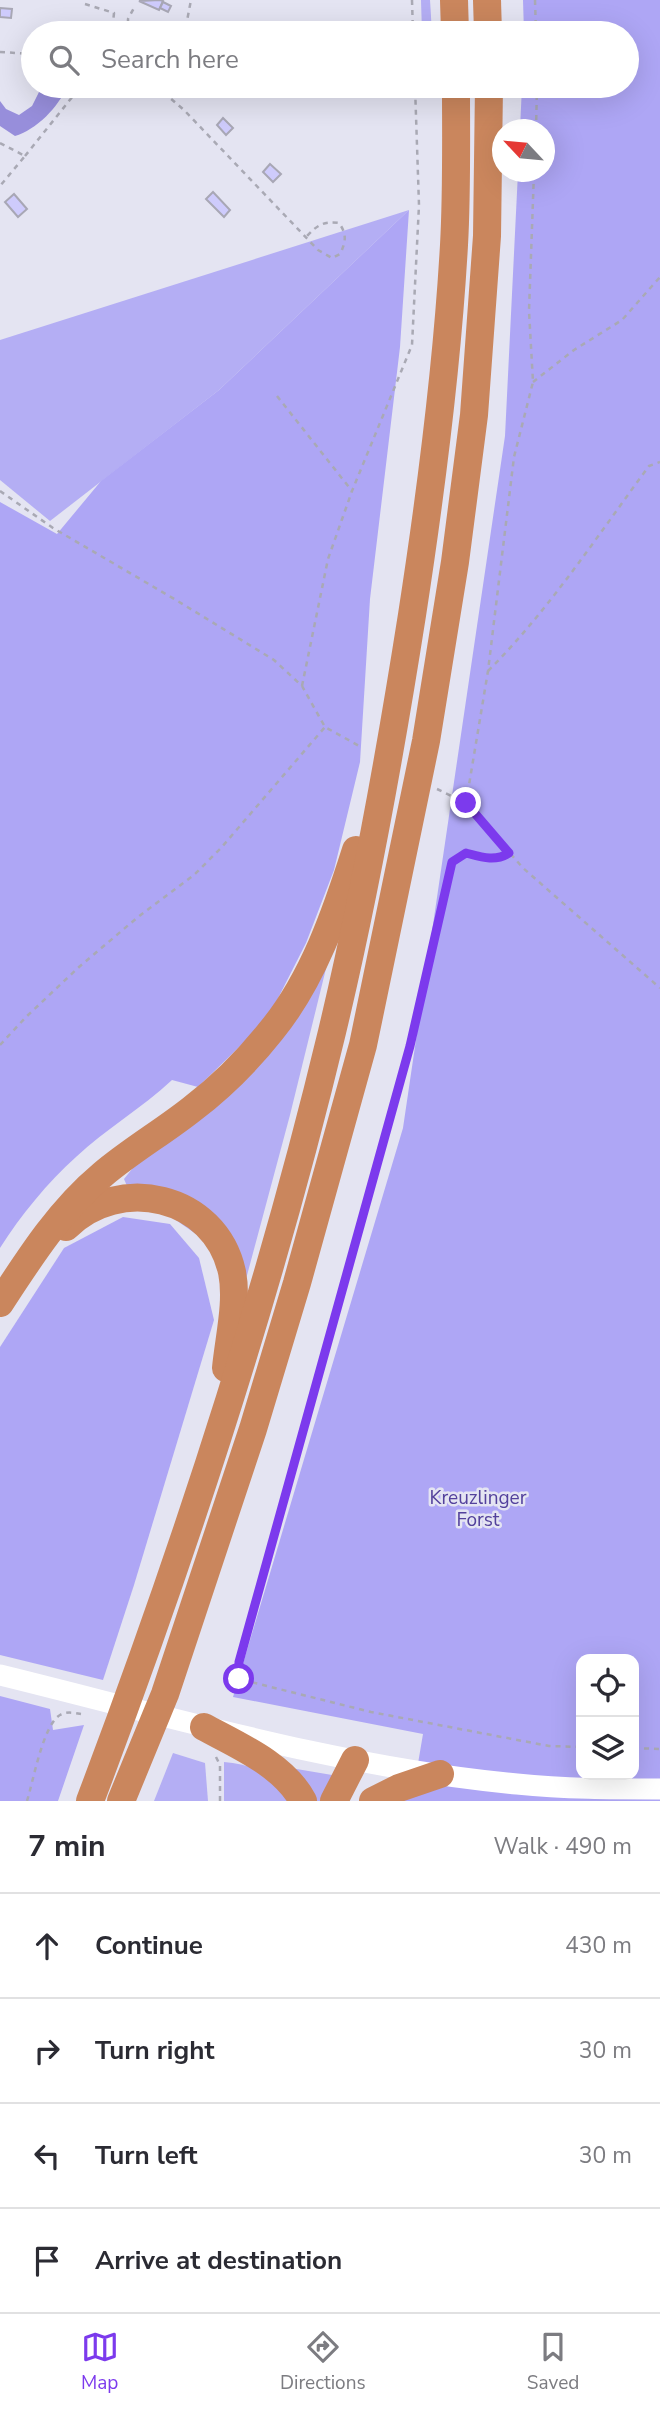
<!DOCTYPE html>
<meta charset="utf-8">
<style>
:root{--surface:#fff;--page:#f2f2f3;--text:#2b2b33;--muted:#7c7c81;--line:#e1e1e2;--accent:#7c3aed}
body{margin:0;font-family:"Nunito Sans",sans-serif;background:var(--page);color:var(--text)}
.controls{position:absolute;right:21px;bottom:21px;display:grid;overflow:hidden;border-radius:14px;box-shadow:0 7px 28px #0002}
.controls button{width:63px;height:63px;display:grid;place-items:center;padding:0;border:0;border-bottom:2px solid var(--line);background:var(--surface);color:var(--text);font:35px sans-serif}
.compass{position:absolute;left:492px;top:119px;width:63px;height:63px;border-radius:50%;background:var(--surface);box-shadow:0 7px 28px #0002;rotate:296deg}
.stop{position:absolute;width:21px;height:21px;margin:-16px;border:5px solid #7c3aed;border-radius:50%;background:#fff}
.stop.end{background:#7c3aed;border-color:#fff;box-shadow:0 2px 7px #0008}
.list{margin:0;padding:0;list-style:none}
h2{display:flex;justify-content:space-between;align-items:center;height:91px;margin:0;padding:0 28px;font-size:30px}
h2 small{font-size:23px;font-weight:400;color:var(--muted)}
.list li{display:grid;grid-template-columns:46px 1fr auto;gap:21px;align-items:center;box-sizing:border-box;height:105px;padding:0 28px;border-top:2px solid var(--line)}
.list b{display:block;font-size:26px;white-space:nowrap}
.list em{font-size:23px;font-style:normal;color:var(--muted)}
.icon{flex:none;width:38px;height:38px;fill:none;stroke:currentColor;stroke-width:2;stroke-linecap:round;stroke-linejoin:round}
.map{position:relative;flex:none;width:660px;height:1801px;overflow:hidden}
.search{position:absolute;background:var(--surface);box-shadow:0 7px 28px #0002;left:21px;right:21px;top:21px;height:77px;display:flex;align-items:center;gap:18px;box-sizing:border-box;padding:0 24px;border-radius:38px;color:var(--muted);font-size:26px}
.sheet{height:511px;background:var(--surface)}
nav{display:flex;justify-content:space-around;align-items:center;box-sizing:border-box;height:98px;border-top:2px solid var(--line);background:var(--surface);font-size:19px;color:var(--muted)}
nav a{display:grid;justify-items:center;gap:4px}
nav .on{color:var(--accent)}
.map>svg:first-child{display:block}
.green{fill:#b4aef4}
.forest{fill:#aea6f5;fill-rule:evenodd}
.water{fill:#978edb}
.building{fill:#cecbfc;stroke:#a8a7b5;stroke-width:2}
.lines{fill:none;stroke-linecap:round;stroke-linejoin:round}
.path{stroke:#a9a9b4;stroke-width:2.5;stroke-dasharray:5 5;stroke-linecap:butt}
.secondary{stroke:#fff;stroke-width:21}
.highway{stroke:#ca865d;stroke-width:28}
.route{stroke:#7c3aed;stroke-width:9}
.labels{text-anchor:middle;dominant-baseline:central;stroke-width:5;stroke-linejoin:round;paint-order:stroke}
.park-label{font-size:19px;fill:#53419c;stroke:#e4e4f2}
</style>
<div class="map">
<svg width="660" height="1801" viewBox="0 0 660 1801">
<rect width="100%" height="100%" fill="#e4e4f2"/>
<!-- green -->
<g class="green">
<polygon points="421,0 430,0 432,33 422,33"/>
<polygon points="409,210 219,390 50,521 0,480 0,340"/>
<polygon points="334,936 290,1115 242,1294 239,1264 127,1186 124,1179 140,1159 205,1112"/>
<polygon points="173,1753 205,1763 208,1801 154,1801"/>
<path d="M224,1762C253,1765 275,1773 288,1801H224Z"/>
<polygon points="267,1764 338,1776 325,1801 312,1801"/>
</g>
<!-- forest -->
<g class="forest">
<path d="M523,0H660V1801H395L413,1793L423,1734L233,1697L403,1128L505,436L518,172H544V130L520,129L522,86H627V33H524ZM581,1659H634V1775H581Z"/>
<path d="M409,210L400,347L370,599L360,762L334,870L306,943L267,1020L198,1087L172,1080C142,1108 106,1129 76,1157C48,1182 20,1216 0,1248V502L57,534L101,481L219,390Z"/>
<polygon points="123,1217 170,1224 199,1258 214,1320 134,1585 103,1680 0,1655 0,1347 64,1248"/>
<polygon points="0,1696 50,1709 53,1730 84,1725 58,1801 0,1801"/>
</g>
<!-- water -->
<path class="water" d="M35,86H67C59,107 36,130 15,136L0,126V101L6,109L19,115L32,106L39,92Z"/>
<!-- building -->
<g class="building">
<polygon points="160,0 163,1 159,10 139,1"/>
<polygon points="163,2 171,6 168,12 160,8"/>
<polygon points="0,8 12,9 11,18 0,17"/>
<polygon points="85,22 99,23 98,33 84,31"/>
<polygon points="223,118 233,128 226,135 217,125"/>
<polygon points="270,164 281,174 273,182 263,172"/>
<polygon points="213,192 230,210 224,217 206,199"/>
<polygon points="14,194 27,209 18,217 5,202"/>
</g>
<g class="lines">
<!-- path -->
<g class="path">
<polyline points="412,0 413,33"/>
<polyline points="535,0 536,33"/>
<polyline points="85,4 114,13 112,32 114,33"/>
<polyline points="128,33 128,19 135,6"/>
<polyline points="138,33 155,24 181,29 186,26 191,0"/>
<polyline points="0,52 33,54"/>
<path d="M156,86L184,110L318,250L332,258L340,254C346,242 347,234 339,223C324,221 317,225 307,236"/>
<polyline points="536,130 537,86"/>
<polyline points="0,143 25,156 0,186"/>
<polyline points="25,156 81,86"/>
<polyline points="533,382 574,350 622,320 660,277"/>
<polyline points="277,396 352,491"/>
<polyline points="0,491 53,528 176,600 274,660 302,686 325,727 361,747"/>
<path d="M488,671C549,610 598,535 649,466L660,462"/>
<polyline points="302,686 328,559 352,491 412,345 419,205 415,86"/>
<polyline points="437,789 466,803 523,868 660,988"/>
<polyline points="466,803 488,671 514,457 533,382 529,311 534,172"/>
<path d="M509,853C495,862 481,857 466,853L452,862L410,1046L239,1662V1679L371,1712L549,1746L581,1747"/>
<polyline points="0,1045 26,1017 79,967 138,917 194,875 221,848 325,727"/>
<polyline points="634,1748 660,1749"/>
<polyline points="216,1757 220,1765 220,1801"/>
<path d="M27,1801C33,1782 43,1725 60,1715C67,1711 74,1713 81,1714"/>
</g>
<!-- secondary -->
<path class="secondary" d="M0,1675C171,1717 342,1768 517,1784C565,1789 612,1789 660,1789"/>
<!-- highway -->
<g class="highway">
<polyline points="454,0 455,33"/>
<polyline points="487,0 488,33"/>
<path d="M66,1227C119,1174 215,1195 232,1272C238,1302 229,1337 226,1368"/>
<path d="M0,1303C30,1257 60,1210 102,1175C130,1151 163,1132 192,1109C221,1087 248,1060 271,1031C313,980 336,913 356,850"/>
<path d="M204,1727C239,1746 284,1765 303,1801"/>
<path d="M90,1801C185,1550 269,1294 332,1032C365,894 390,755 412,615C431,492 447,369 454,245C457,192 456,139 456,86"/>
<polyline points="121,1801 165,1694 253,1429 297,1283 363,1045 426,741 455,562 474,415 487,236 489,86"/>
<polyline points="334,1801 355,1760"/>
<polyline points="373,1801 399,1788 440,1774"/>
</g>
</g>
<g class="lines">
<!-- route -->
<path class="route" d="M239,1679V1662L410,1046L452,862L466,853C481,857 495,862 509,853L466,803"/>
</g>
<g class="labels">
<!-- park labels -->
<g class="park-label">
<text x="478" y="1498">Kreuzlinger<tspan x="478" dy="22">Forst</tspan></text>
</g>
</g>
</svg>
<div class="controls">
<button><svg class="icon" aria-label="locate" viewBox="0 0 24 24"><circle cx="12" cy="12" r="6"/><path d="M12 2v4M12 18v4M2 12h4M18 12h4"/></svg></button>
<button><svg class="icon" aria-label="layers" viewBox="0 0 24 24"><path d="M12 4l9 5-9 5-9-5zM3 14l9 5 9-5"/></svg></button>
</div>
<svg class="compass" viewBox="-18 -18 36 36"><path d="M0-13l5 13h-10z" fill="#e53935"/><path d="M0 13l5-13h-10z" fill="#7c7c81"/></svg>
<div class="stop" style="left:239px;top:1679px"></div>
<div class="stop end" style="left:466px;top:803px"></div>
<div class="search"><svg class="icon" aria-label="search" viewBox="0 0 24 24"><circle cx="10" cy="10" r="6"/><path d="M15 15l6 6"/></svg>Search here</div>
</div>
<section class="sheet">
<h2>7 min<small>Walk · 490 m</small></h2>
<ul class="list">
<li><svg class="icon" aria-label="ahead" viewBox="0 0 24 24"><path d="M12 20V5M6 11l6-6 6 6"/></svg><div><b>Continue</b></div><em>430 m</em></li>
<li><svg class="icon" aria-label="right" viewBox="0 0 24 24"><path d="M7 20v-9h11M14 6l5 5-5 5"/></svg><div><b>Turn right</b></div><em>30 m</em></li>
<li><svg class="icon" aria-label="left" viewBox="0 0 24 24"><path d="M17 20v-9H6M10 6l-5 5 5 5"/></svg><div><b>Turn left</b></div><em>30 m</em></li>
<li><svg class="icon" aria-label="arrive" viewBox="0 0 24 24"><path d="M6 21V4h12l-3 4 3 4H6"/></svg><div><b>Arrive at destination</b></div></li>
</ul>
</section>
<nav>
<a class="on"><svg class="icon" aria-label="map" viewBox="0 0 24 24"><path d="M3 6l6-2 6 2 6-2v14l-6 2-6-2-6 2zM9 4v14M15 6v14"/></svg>Map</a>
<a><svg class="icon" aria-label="directions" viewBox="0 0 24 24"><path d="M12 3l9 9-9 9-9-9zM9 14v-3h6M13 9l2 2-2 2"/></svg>Directions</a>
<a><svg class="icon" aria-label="saved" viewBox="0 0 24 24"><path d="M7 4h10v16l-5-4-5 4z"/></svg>Saved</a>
</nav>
